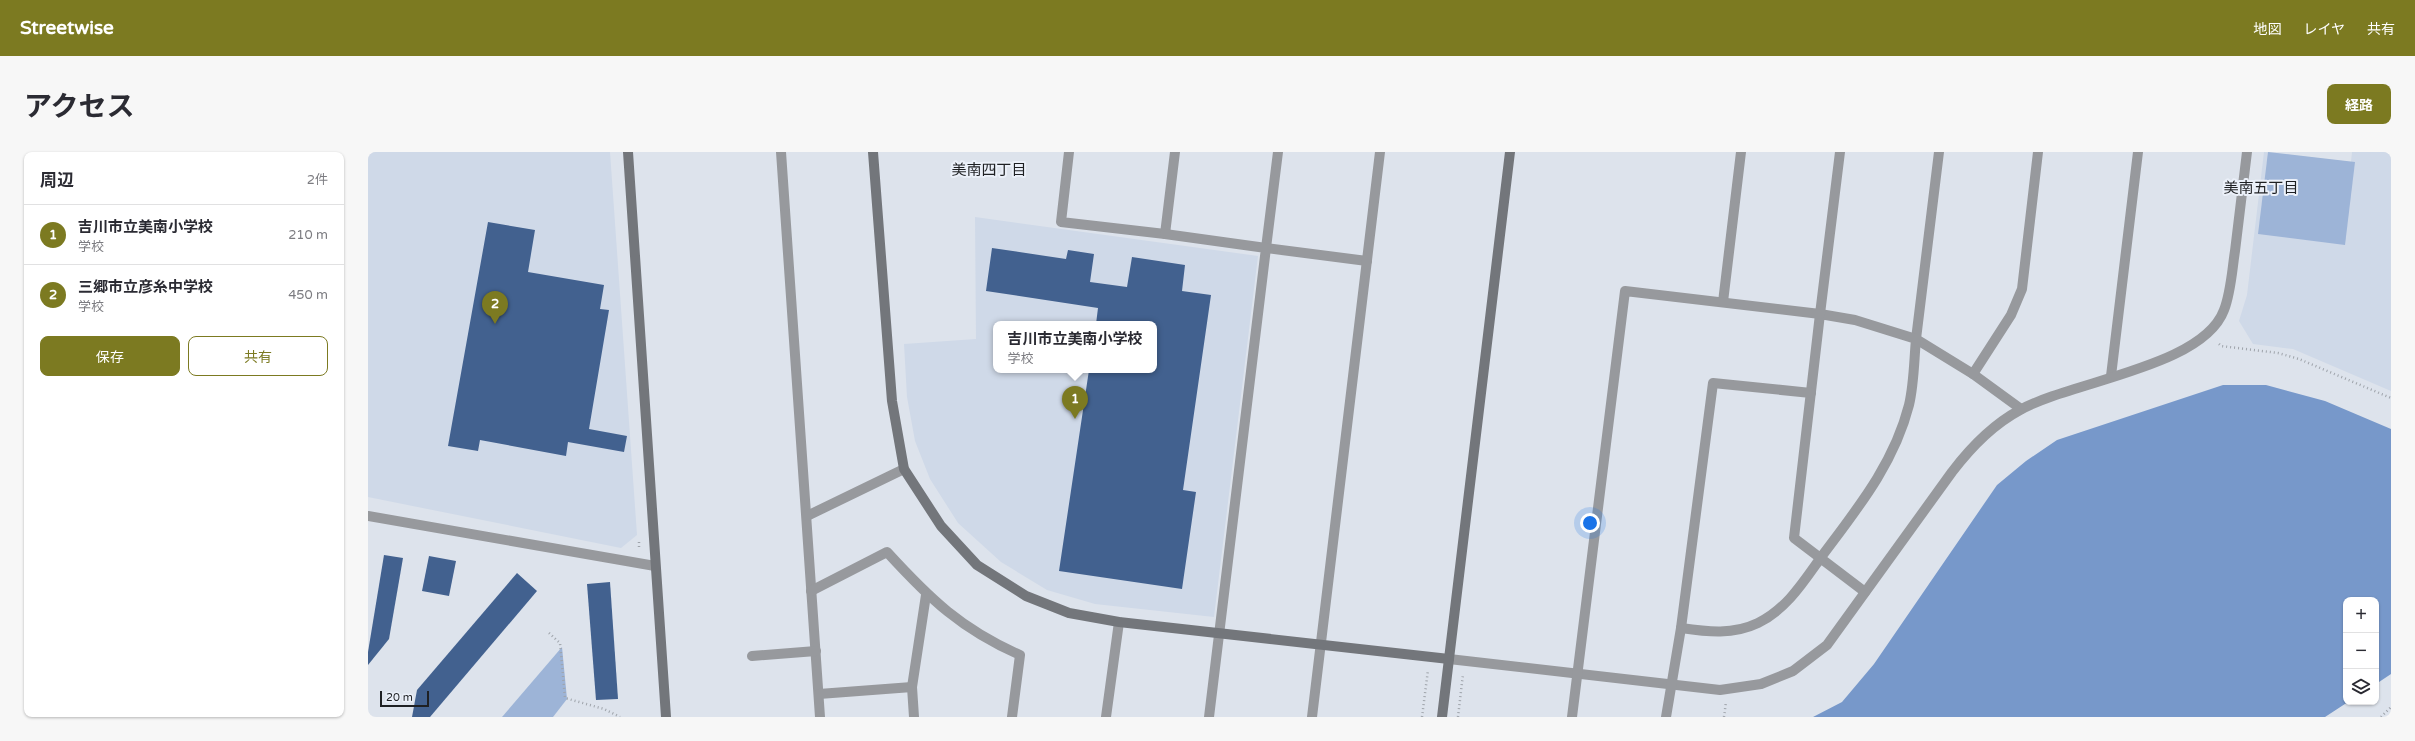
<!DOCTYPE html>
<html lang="ja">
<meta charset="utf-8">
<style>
:root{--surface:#fff;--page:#f7f7f7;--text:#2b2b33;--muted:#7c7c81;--line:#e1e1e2;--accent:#7c7a21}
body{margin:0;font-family:"Varela Round","Noto Sans JP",sans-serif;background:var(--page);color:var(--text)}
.controls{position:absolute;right:12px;bottom:12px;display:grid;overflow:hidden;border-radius:8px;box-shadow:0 1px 3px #0004}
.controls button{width:36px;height:36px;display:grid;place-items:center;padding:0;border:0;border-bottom:1px solid var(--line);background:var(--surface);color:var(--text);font:20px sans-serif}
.scale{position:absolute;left:12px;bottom:10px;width:49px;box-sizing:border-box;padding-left:4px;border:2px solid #1e2023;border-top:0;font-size:11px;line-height:14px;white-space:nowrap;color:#1e2023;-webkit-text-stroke:3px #ebf0f9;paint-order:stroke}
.you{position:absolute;left:1222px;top:371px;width:14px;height:14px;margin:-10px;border:3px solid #fff;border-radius:50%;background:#1a73e8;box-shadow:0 0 0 6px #1a73e833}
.badge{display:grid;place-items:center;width:26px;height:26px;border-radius:50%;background:var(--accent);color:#fff;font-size:13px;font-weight:700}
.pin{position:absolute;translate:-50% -33px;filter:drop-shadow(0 1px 2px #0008)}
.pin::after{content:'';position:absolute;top:21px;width:14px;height:12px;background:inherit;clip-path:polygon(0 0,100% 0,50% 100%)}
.popup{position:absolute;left:625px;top:169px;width:164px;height:52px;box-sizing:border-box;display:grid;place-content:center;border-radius:8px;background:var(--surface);filter:drop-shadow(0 1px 3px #0005);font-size:13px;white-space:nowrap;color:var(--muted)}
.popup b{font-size:15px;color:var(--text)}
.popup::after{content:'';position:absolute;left:50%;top:100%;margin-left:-8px;border:8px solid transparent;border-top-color:var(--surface)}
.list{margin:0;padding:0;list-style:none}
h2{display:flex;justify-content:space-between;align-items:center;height:52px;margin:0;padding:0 16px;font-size:17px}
h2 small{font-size:13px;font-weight:400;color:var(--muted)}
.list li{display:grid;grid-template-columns:26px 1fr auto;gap:12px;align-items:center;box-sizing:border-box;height:60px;padding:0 16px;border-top:1px solid var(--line)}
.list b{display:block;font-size:15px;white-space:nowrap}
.list p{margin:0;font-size:13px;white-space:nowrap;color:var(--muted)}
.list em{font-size:13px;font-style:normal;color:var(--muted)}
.actions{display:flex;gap:8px;padding:12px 16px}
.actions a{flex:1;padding:9px 0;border:1px solid var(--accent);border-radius:8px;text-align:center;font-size:14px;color:var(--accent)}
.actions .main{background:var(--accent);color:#fff}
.icon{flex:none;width:22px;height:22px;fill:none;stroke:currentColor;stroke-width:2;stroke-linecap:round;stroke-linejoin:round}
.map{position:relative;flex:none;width:2023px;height:565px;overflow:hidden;border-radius:8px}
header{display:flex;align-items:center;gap:24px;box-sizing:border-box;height:56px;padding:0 20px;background:var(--accent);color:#fff}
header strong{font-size:19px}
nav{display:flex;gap:22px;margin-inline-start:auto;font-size:14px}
.intro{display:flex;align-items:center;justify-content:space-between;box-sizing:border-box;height:96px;padding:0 24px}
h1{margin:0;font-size:28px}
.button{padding:10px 18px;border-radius:8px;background:var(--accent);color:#fff;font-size:14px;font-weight:700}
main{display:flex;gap:24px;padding:0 24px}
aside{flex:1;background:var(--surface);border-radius:8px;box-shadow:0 1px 3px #0004}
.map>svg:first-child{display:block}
.built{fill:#cfd9e8;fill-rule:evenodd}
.green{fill:#9db4d7}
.water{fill:#7798ca}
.building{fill:#42618f}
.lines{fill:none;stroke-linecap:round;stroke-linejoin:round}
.path{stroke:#9fa4ab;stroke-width:2.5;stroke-dasharray:1 3;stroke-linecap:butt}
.street{stroke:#97999d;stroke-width:10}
.secondary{stroke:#73767b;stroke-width:10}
.labels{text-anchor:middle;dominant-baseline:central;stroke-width:4;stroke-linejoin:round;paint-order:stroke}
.neighbourhood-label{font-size:15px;fill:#1e2023;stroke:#ebf0f9}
</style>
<header>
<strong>Streetwise</strong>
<nav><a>地図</a><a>レイヤ</a><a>共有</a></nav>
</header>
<div class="intro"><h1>アクセス</h1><a class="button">経路</a></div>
<main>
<aside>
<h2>周辺<small>2件</small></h2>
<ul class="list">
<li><span class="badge">1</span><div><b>吉川市立美南小学校</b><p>学校</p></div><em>210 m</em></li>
<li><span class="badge">2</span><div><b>三郷市立彦糸中学校</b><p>学校</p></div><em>450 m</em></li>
</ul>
<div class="actions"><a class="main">保存</a><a>共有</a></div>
</aside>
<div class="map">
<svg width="2023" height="565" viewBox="0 0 2023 565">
<rect width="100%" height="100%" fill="#dde3ec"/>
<!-- built -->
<g class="built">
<polygon points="0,0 242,0 269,383 253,396 0,345"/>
<polygon points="1896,0 1983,10 1984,0 2023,0 2023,239 1925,197 1885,192 1871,169 1879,143"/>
<path d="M607,65L890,104L846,465L727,452L679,438L633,410L590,371L562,327L547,289L539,245L536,192L608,187ZM628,172H786V218H628Z"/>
</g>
<!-- green -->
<g class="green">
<polygon points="1900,0 1987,10 1977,93 1890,82"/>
<polygon points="194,495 199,547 185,565 134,565"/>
</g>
<!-- water -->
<polygon class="water" points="1855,233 1898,233 1957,249 2023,277 2023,522 2008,532 2008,448 1978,448 1978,550 1980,550 1957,565 1445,565 1474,550 1506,512 1629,333 1658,309 1689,288"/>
<!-- building -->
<g class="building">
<polygon points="120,70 167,78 160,120 236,133 232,157 241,158 221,277 259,284 256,300 200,290 198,304 112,288 110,299 80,294"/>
<polygon points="624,96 698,107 700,98 726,102 722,130 759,135 764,105 817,113 814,139 843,143 815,338 828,340 814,437 691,419 721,218 786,218 786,172 728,172 730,156 618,139"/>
<polygon points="16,403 35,406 21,487 0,513 0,500"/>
<polygon points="61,404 88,409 81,444 54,439"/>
<polygon points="149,421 169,439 62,565 44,565 49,538"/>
<polygon points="242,430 250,547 228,548 219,432"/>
</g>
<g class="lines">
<!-- path -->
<g class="path">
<polyline points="1851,192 1853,194 1910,201 1931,207 2023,246"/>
<polyline points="271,390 271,398"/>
<polyline points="181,481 192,491 197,546 236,557 252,565"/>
<polyline points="1054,565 1060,518"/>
<polyline points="1090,565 1095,522"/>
<polyline points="1356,565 1358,550"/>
<polyline points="2013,565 2023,555"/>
</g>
<!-- street -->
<g class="street">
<polyline points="413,0 452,565"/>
<polyline points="701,0 693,70 797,82 807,0"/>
<polyline points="910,0 898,96 999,109"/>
<polyline points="1571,0 1548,187 1605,222 1653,257"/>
<polyline points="797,82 898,96 841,565"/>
<polyline points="1355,150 1373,0"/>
<polyline points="1605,222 1643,163 1654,137 1670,0"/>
<polyline points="1743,224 1770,0"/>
<polyline points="0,364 287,414"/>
<polyline points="439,364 536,317"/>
<path d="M443,439L519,400C562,447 593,477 652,503L644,565"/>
<path d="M1313,476C1340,480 1365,483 1390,471C1419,457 1436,429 1454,404C1489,357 1526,312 1541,253C1546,232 1546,209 1548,187L1487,168L1452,162L1426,386L1497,440"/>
<polyline points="384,504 448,499"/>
<path d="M1081,507L1352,538L1393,532L1425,519L1459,493L1584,320C1603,295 1624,273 1652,258C1704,229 1835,215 1856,158C1863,140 1864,118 1867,99C1871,66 1875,33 1879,0"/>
<polyline points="451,542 544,535"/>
<polyline points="546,565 544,535 558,443"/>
<polyline points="738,565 751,470"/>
<polyline points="944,565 1012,0"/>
<polyline points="1204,565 1257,139 1452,162 1472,0"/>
<polyline points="1298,565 1313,476 1345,231 1443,241"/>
</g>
<!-- secondary -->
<g class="secondary">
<polyline points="260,0 298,565"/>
<polyline points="505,0 524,249 536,317 573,374 609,413 658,444 701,461 751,470 1081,507"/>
<polyline points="1074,565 1142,0"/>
</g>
</g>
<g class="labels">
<!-- neighbourhood labels -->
<g class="neighbourhood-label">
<text x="621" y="18">美南四丁目</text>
<text x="1893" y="36">美南五丁目</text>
</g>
</g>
</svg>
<div class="controls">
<button>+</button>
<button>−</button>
<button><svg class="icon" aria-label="layers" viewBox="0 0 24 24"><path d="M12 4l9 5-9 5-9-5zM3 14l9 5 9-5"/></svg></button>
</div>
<div class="scale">20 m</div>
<div class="you"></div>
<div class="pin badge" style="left:707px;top:267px">1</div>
<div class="popup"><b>吉川市立美南小学校</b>学校</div>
<div class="pin badge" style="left:127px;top:172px">2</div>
</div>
</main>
